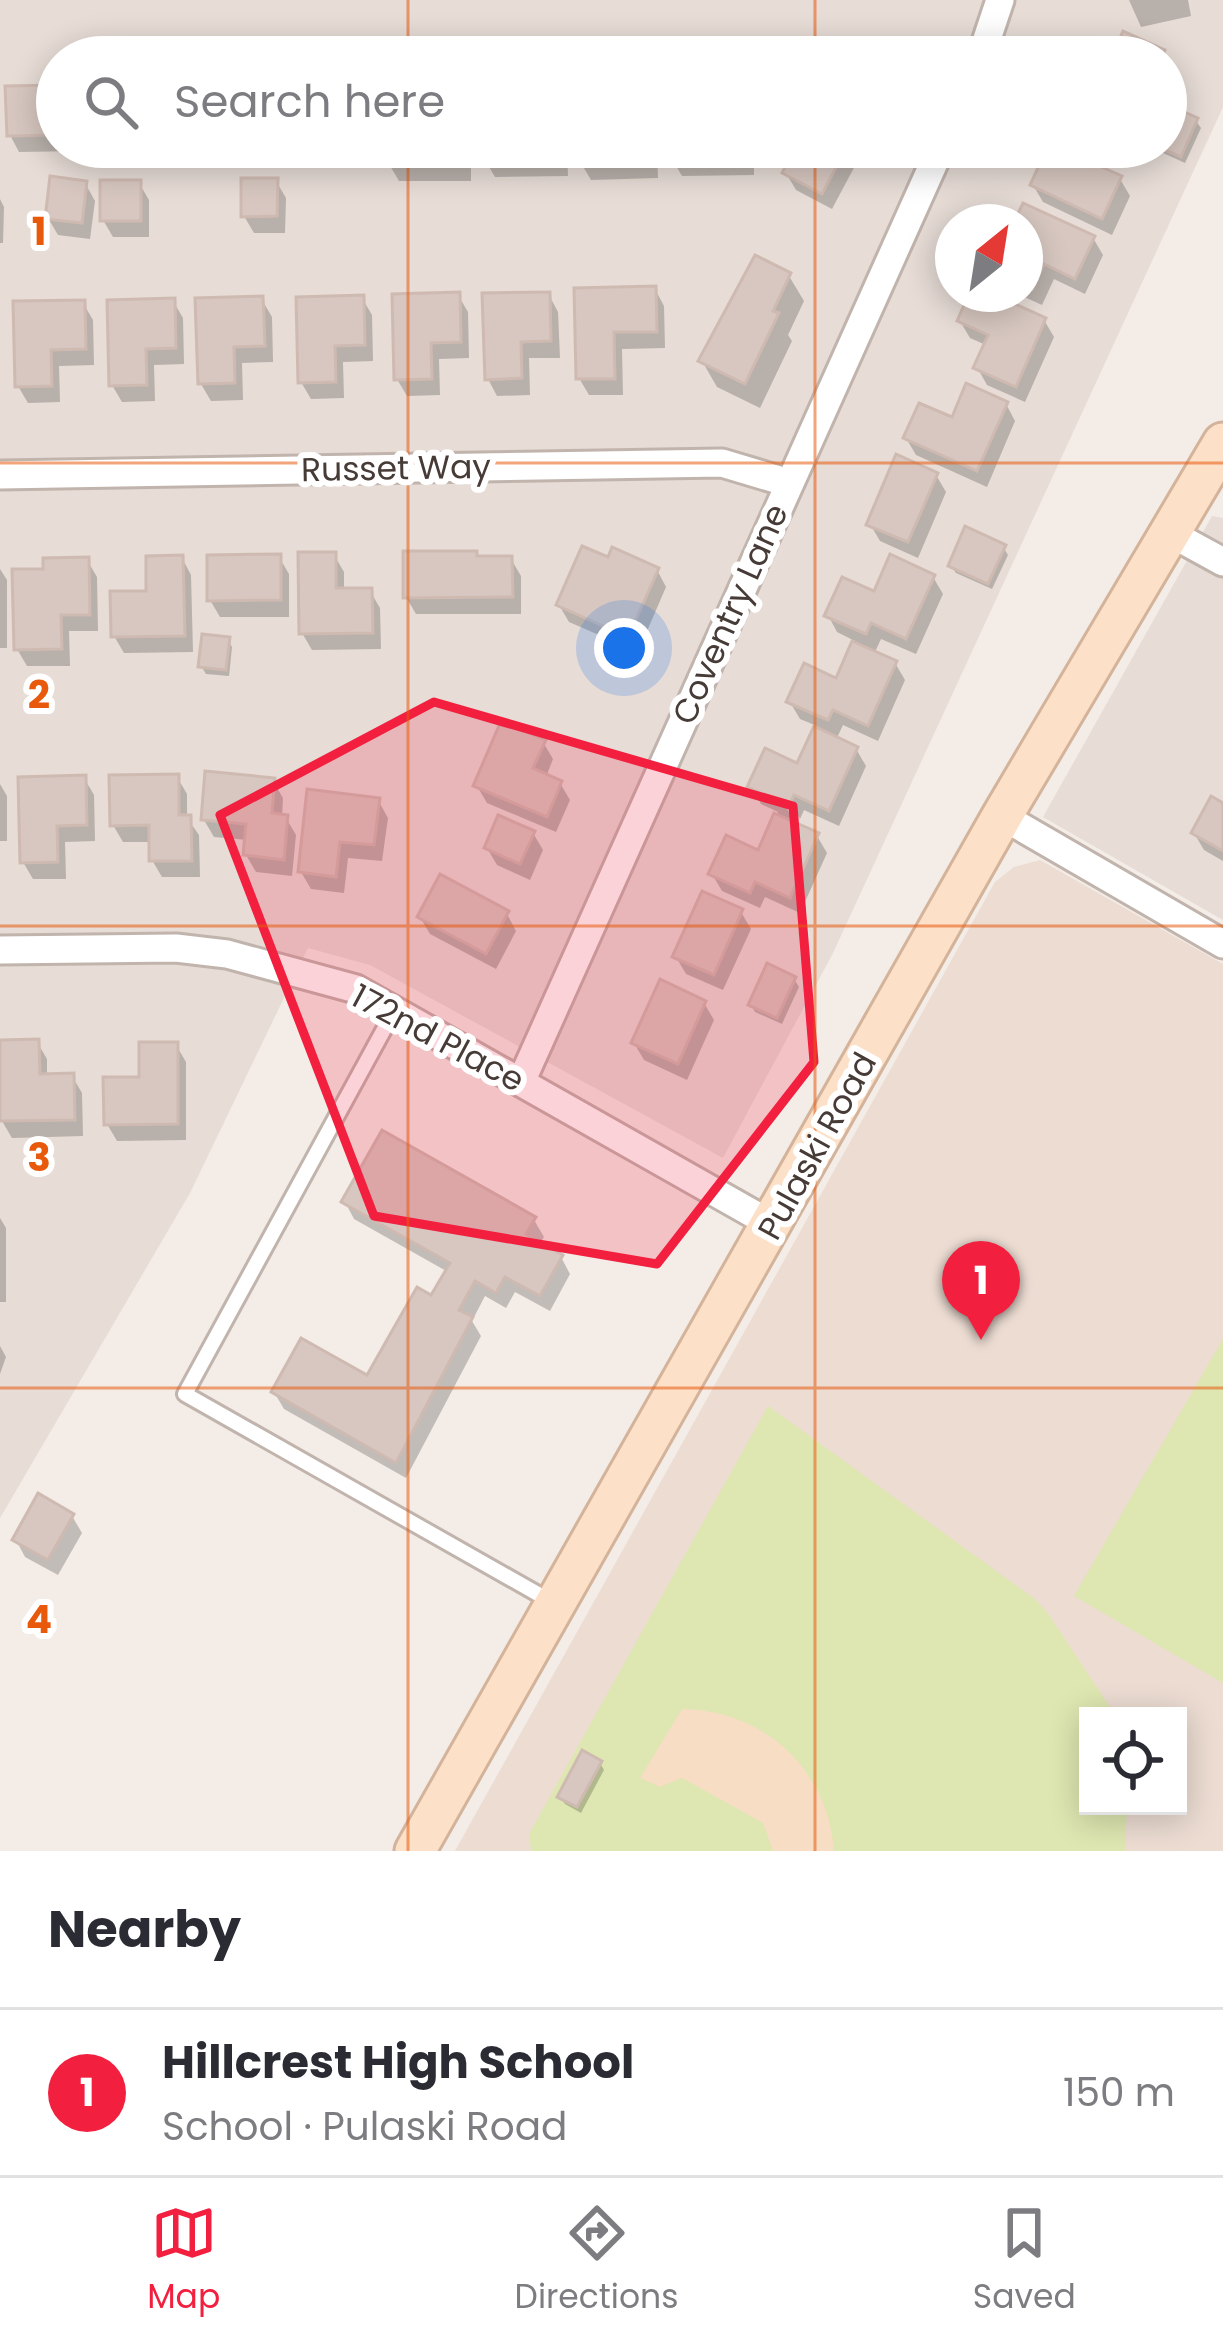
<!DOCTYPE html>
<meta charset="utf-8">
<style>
:root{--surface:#fff;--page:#f7f7f7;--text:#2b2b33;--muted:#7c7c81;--line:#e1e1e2;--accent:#f21f3f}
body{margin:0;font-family:Poppins,sans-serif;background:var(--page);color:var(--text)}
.controls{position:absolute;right:36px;bottom:36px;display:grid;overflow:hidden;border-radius:0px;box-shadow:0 6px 30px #0003}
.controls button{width:108px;height:108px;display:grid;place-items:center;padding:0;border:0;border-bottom:3px solid var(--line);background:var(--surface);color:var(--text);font:60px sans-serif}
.compass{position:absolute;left:935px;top:204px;width:108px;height:108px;border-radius:50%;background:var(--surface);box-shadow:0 6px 30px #0003;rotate:30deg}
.you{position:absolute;left:624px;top:648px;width:42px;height:42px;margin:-30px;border:9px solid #fff;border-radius:50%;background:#1a73e8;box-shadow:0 0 0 18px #1a73e833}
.badge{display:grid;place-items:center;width:78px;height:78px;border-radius:50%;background:var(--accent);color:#fff;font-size:39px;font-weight:700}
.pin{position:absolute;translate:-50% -99px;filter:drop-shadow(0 3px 6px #0008)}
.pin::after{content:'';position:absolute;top:63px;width:42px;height:36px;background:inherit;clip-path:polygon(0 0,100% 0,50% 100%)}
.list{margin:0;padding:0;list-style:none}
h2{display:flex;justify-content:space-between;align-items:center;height:156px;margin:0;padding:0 48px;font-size:51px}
h2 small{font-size:39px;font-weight:400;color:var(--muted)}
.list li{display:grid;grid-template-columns:78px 1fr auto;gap:36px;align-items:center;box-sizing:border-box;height:168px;padding:0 48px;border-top:3px solid var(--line)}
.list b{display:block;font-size:45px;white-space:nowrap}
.list p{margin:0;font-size:39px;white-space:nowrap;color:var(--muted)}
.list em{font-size:39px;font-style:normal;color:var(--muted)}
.icon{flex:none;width:66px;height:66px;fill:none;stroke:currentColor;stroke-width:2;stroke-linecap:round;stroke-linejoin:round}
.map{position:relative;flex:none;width:1223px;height:1851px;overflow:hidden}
.search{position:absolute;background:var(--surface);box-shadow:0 6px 30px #0003;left:36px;right:36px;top:36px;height:132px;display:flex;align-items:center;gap:30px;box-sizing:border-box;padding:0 42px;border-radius:66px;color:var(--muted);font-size:45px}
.sheet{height:324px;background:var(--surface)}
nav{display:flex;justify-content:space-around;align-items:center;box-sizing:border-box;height:168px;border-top:3px solid var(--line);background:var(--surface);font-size:33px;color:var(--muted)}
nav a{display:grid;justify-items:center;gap:6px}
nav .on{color:var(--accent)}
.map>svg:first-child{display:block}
.residential{fill:#e7dcd6;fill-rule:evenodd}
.education{fill:#ecdcd2;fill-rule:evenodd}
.green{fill:#dee6b1}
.sand{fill:#f6ddc4}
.shadow{fill:#0003}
.building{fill:#d7c7c0;stroke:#cfbab1;stroke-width:3}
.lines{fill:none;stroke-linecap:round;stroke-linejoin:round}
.service-casing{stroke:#c1b4ad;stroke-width:20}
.minor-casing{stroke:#c1b4ad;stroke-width:33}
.secondary-casing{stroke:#d4b39b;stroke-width:45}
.service{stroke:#fff;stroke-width:14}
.minor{stroke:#fff;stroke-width:27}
.secondary{stroke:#fde0c8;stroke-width:39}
.marked{fill:#f21f3f;fill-opacity:0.2;stroke:#f21f3f;stroke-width:9;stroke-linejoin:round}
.grid{fill:none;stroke:#e8590c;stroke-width:3;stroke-opacity:0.55}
.labels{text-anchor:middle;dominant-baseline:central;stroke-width:12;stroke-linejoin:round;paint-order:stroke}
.street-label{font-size:33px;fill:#463b36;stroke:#fff}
.grid-label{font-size:39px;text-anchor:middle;font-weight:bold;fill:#e8590c;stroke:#fff;stroke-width:12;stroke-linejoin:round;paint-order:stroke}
</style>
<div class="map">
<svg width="1223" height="1851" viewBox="0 0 1223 1851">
<rect width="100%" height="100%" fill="#f3ece7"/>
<!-- residential -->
<g class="residential">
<path d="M0,0H1223V107L833,953L723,1158L370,965L308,948L190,1193L0,1518ZM57,57H1166V147H57ZM953,222H1025V294H953Z"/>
<polygon points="1212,516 1223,518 1223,920 1043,817"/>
</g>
<!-- education -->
<path class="education" d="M1040,860L1223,964V1851H455L995,882L1014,867ZM1088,1716H1178V1806H1088Z"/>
<!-- green -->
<g class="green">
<polygon points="1223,1339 1223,1683 1074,1596"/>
<polygon points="768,1406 1035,1599 1047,1612 1116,1716 1088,1716 1088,1806 1127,1806 1125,1851 531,1851 529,1834"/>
</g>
<!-- sand -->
<path class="sand" d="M682,1709C764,1710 828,1769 834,1851H773L763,1823L682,1778L660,1787L640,1778Z"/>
<!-- shadow -->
<g class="shadow">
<polygon points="1129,0 1188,0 1191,16 1141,27"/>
<polygon points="1163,52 1173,69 1166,85 1166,57 1115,57"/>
<polygon points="57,88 57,147 83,147 83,151 19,152 10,135"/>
<polygon points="1166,107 1196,121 1201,128 1185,163 1150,147 1166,147"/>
<polygon points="111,147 177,147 177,149 113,151"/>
<polygon points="389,147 471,147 471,181 399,181 389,164"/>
<polygon points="485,147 567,147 568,176 495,177 485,160"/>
<polygon points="581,147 657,147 658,178 591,180 581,163"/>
<polygon points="672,147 754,147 754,175 682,176 672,159"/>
<polygon points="800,147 865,147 832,209 796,190 786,173"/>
<polygon points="1037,147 1105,147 1110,156 1103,171 1120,179 1130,196 1112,235 1043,202 1033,185 1042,167 1034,154"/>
<polygon points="276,181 286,198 285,233 254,233 244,216"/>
<polygon points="85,183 95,201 90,239 58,235 48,218"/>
<polygon points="139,183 149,200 149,237 113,237 103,220"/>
<polygon points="0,199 4,207 3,243 0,243"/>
<polygon points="1024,207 1093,238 1103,255 1085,294 1054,279 1042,305 1018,294 1025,294 1025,222 1017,222"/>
<polygon points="789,276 804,301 788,335 792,341 760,408 717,387 702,361"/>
<polygon points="655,289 664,306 665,348 622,349 623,395 589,395 579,378 577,291"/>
<polygon points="972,294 985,294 1044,320 1054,337 1025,402 987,385 977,367 986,345 970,338 960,321"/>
<polygon points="458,295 468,312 469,358 439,359 440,395 407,396 397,379"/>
<polygon points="549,295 558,312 560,358 529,358 530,395 497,396 488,379"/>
<polygon points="362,298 372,315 373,361 343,362 344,398 311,399 301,382"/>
<polygon points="262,300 272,317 273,362 242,363 243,400 211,401 201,384"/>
<polygon points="173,301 183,318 184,364 154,365 155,401 122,402 112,385"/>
<polygon points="83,303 93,320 94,365 59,366 60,402 28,403 18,386"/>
<polygon points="1006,404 1015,421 987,487 916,455 906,438"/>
<polygon points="936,475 946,492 918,558 880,541 870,524"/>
<polygon points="1003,547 1008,555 992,589 956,573 951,566"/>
<polygon points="334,555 344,572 344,591 370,591 380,608 381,649 312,650 302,633"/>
<polygon points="279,557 289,574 289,617 220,617 210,600"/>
<polygon points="182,558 191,575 193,652 124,653 114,636"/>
<polygon points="478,559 511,559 521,576 521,614 416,614 406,597"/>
<polygon points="87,560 97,577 98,631 69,631 70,666 27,666 17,649 46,572"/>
<polygon points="609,561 657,570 666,587 638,652 569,622 559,605"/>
<polygon points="0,569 7,580 7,648 0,648"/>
<polygon points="933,577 943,594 916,654 881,639 874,654 895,663 905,680 878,741 843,725 836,740 856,749 866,766 839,826 804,810 800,819 784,792 779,795 797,826 817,836 827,853 800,913 765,897 760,908 722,891 712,874 759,854 778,812 761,804 751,787 798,767 817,726 800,719 790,702 837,682 855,641 837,632 828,615"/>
<polygon points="228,640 232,647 229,676 206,674 201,666"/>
<polygon points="543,742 553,759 546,777 560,783 570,800 556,832 487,803 477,786"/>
<polygon points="177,777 187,794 187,818 199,835 200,877 162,877 152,860 152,842 123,842 113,825"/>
<polygon points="84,778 94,795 95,841 65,842 66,879 33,879 23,862"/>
<polygon points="273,781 283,798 282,817 286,818 296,835 292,876 256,872 246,855 248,840 214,837 204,820"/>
<polygon points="0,784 7,796 7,841 0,841"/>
<polygon points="378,800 388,818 382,861 348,858 344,893 311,889 301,872"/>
<polygon points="1223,806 1223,861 1204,850 1194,833"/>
<polygon points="533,833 543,850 530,880 497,865 487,848"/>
<polygon points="741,912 751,929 723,990 686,974 676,957"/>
<polygon points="507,914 516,931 496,969 430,934 420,917"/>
<polygon points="794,979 799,987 782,1024 755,1012 751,1005"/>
<polygon points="704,1003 714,1020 687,1080 644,1060 634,1043"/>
<polygon points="37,1042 47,1059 47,1077 72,1076 82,1093 83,1136 12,1138 2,1121"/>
<polygon points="176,1045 186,1062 186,1140 117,1141 107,1124"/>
<polygon points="345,1202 534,1220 544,1237 539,1245 561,1257 570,1274 550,1311 515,1292 506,1308 485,1296 472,1321 481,1336 406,1478 284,1409 274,1392 368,1379 432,1299 448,1272 354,1219"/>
<polygon points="0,1218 6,1228 6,1302 0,1302"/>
<polygon points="0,1346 6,1357 0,1374"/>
<polygon points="72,1516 82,1533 58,1575 25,1557 16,1540"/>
<polygon points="600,1763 604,1770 581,1813 565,1804 560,1797"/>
</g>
<!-- building -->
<g class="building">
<polygon points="1123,31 1165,50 1162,57 1112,57"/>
<polygon points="57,85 57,135 7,136 5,86"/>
<polygon points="1166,104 1198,118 1181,157 1158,147 1166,147"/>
<rect x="386" y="147" width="77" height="18"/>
<polygon points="482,147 560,147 560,159 482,160"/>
<polygon points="578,147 650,147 650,162 578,163"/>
<polygon points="669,147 746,147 746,159 669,160"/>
<polygon points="796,147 847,147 822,194 782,173"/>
<polygon points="1034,147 1097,147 1090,162 1122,176 1102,219 1030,185 1042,159 1031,154"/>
<polygon points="50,176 87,181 82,223 45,219"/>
<polygon points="241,178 278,178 277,216 241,217"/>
<rect x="100" y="180" width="41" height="41"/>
<polygon points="1023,203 1095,236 1075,279 1044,264 1032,290 1025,286 1025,222 1014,222"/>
<polygon points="755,255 791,273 773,311 779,313 745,384 698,361"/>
<polygon points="656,286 657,332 614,332 615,379 576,379 574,288"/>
<polygon points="460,292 461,342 431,343 432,379 394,380 392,294"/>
<polygon points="550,292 551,341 521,342 522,378 485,380 482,293"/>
<polygon points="969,294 993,294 1046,318 1016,387 973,368 988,335 957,321"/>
<polygon points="364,295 365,345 335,346 336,382 298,383 296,297"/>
<polygon points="263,296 265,346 234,347 235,383 198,384 195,298"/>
<polygon points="175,298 176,348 146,349 147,385 109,386 107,300"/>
<polygon points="85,300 86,349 51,350 52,386 15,387 13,301"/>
<polygon points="966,383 1008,402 977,471 903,438 919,403 952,417"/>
<polygon points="896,454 938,473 908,542 866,525"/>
<polygon points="965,526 1006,545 988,584 948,566"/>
<polygon points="582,546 608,557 612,547 659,568 628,637 556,605"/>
<polygon points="403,551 477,551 477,556 512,556 513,597 403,598"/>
<polygon points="298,552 336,552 336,588 372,588 373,633 299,634"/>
<polygon points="281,554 281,600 207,601 207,555"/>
<polygon points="890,554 935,575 906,639 871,623 866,634 824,616 842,577 874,591"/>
<polygon points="183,555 185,636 111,637 110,591 146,591 146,556"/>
<polygon points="89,557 90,615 61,615 62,649 14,650 12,569 43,569 43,558"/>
<polygon points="202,634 230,637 226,670 198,667"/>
<polygon points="852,641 897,661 868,726 833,710 828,720 786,702 804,663 836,678"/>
<polygon points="501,721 546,740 533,768 562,781 547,817 473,786"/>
<polygon points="814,726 858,747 829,811 794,795 789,806 747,787 765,748 797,763"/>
<polygon points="205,771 275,778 272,813 288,815 284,860 243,855 246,824 201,820"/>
<polygon points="179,774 179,815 191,815 192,861 149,861 149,825 110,826 109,775"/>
<polygon points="86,775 87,825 57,826 58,862 20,863 18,777"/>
<polygon points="307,789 380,798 374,845 340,842 336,877 298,872"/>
<polygon points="1211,796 1223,803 1223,851 1191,833"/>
<polygon points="774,813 819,833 790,898 755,882 750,893 708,874 726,835 758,850"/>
<polygon points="498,815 535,831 520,864 484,848"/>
<polygon points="440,874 509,911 486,954 417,917"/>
<polygon points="702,891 743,909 714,975 672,957"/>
<polygon points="767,963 796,977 777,1018 748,1005"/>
<polygon points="660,979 706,1001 678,1064 631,1043"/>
<polygon points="39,1039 40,1074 74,1073 75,1120 0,1121 0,1040"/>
<polygon points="139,1042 178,1042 178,1124 104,1125 103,1077 139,1077"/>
<polygon points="382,1130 536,1217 526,1234 563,1255 540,1296 505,1277 496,1293 475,1281 459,1310 473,1317 396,1463 271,1392 301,1338 367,1375 417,1287 431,1295 450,1263 341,1202"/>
<polygon points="38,1493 74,1514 48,1560 12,1540"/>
<polygon points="582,1750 602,1761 577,1807 557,1797"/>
</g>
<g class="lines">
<!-- service casing -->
<g class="service-casing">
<polyline id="service" points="394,1011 185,1394 552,1602"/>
</g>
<!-- minor casing -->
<g class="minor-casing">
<g id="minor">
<polyline points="981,57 1000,0"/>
<polyline points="0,475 722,463 789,483"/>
<polyline points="1172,534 1223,562"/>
<polyline points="1002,816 1223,944"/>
<polyline points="0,950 176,948 227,954 356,989 773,1225"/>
<polyline points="521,1082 941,147"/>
</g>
</g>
<!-- secondary casing -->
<g class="secondary-casing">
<polyline id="secondary" points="415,1851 1002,816 1223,443"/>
</g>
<!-- service -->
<use href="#service" class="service"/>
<!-- minor -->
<use href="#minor" class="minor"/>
<!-- secondary -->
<use href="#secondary" class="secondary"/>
</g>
<!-- marked area -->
<path class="marked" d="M434,702L793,806L814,1062L657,1264L374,1216L220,815Z"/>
<!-- grid -->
<path class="grid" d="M408,0V57M815,0V57M408,147V1851M815,147V1851M0,463H1223M0,926H1223M0,1388H1223"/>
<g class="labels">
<!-- street labels -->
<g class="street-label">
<text transform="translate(396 468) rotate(-1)">Russet Way</text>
<text transform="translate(730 614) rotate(-66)">Coventry Lane</text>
<text transform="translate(438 1038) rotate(28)">172nd Place</text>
<text transform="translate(817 1146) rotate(-61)">Pulaski Road</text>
</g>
</g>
<g class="grid-label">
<text x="39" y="245">1</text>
<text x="39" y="708">2</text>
<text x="39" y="1171">3</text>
<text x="39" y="1633">4</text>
</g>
</svg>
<div class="controls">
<button><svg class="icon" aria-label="locate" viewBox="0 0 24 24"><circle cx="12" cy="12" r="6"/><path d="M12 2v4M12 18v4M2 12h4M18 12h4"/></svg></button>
</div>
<svg class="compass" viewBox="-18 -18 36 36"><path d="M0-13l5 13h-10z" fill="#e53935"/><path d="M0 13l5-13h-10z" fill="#7c7c81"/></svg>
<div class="you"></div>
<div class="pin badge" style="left:981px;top:1340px">1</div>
<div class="search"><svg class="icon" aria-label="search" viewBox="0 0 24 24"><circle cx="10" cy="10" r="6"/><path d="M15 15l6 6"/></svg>Search here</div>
</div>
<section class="sheet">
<h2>Nearby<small></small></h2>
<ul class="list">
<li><span class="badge">1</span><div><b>Hillcrest High School</b><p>School · Pulaski Road</p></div><em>150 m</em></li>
</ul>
</section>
<nav>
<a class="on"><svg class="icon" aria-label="map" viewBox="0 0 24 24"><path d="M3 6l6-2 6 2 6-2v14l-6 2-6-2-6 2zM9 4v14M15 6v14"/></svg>Map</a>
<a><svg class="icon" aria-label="directions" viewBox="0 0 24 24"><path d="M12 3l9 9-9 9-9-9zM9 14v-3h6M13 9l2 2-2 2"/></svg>Directions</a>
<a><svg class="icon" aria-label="saved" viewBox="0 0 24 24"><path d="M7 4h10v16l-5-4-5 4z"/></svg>Saved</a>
</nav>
